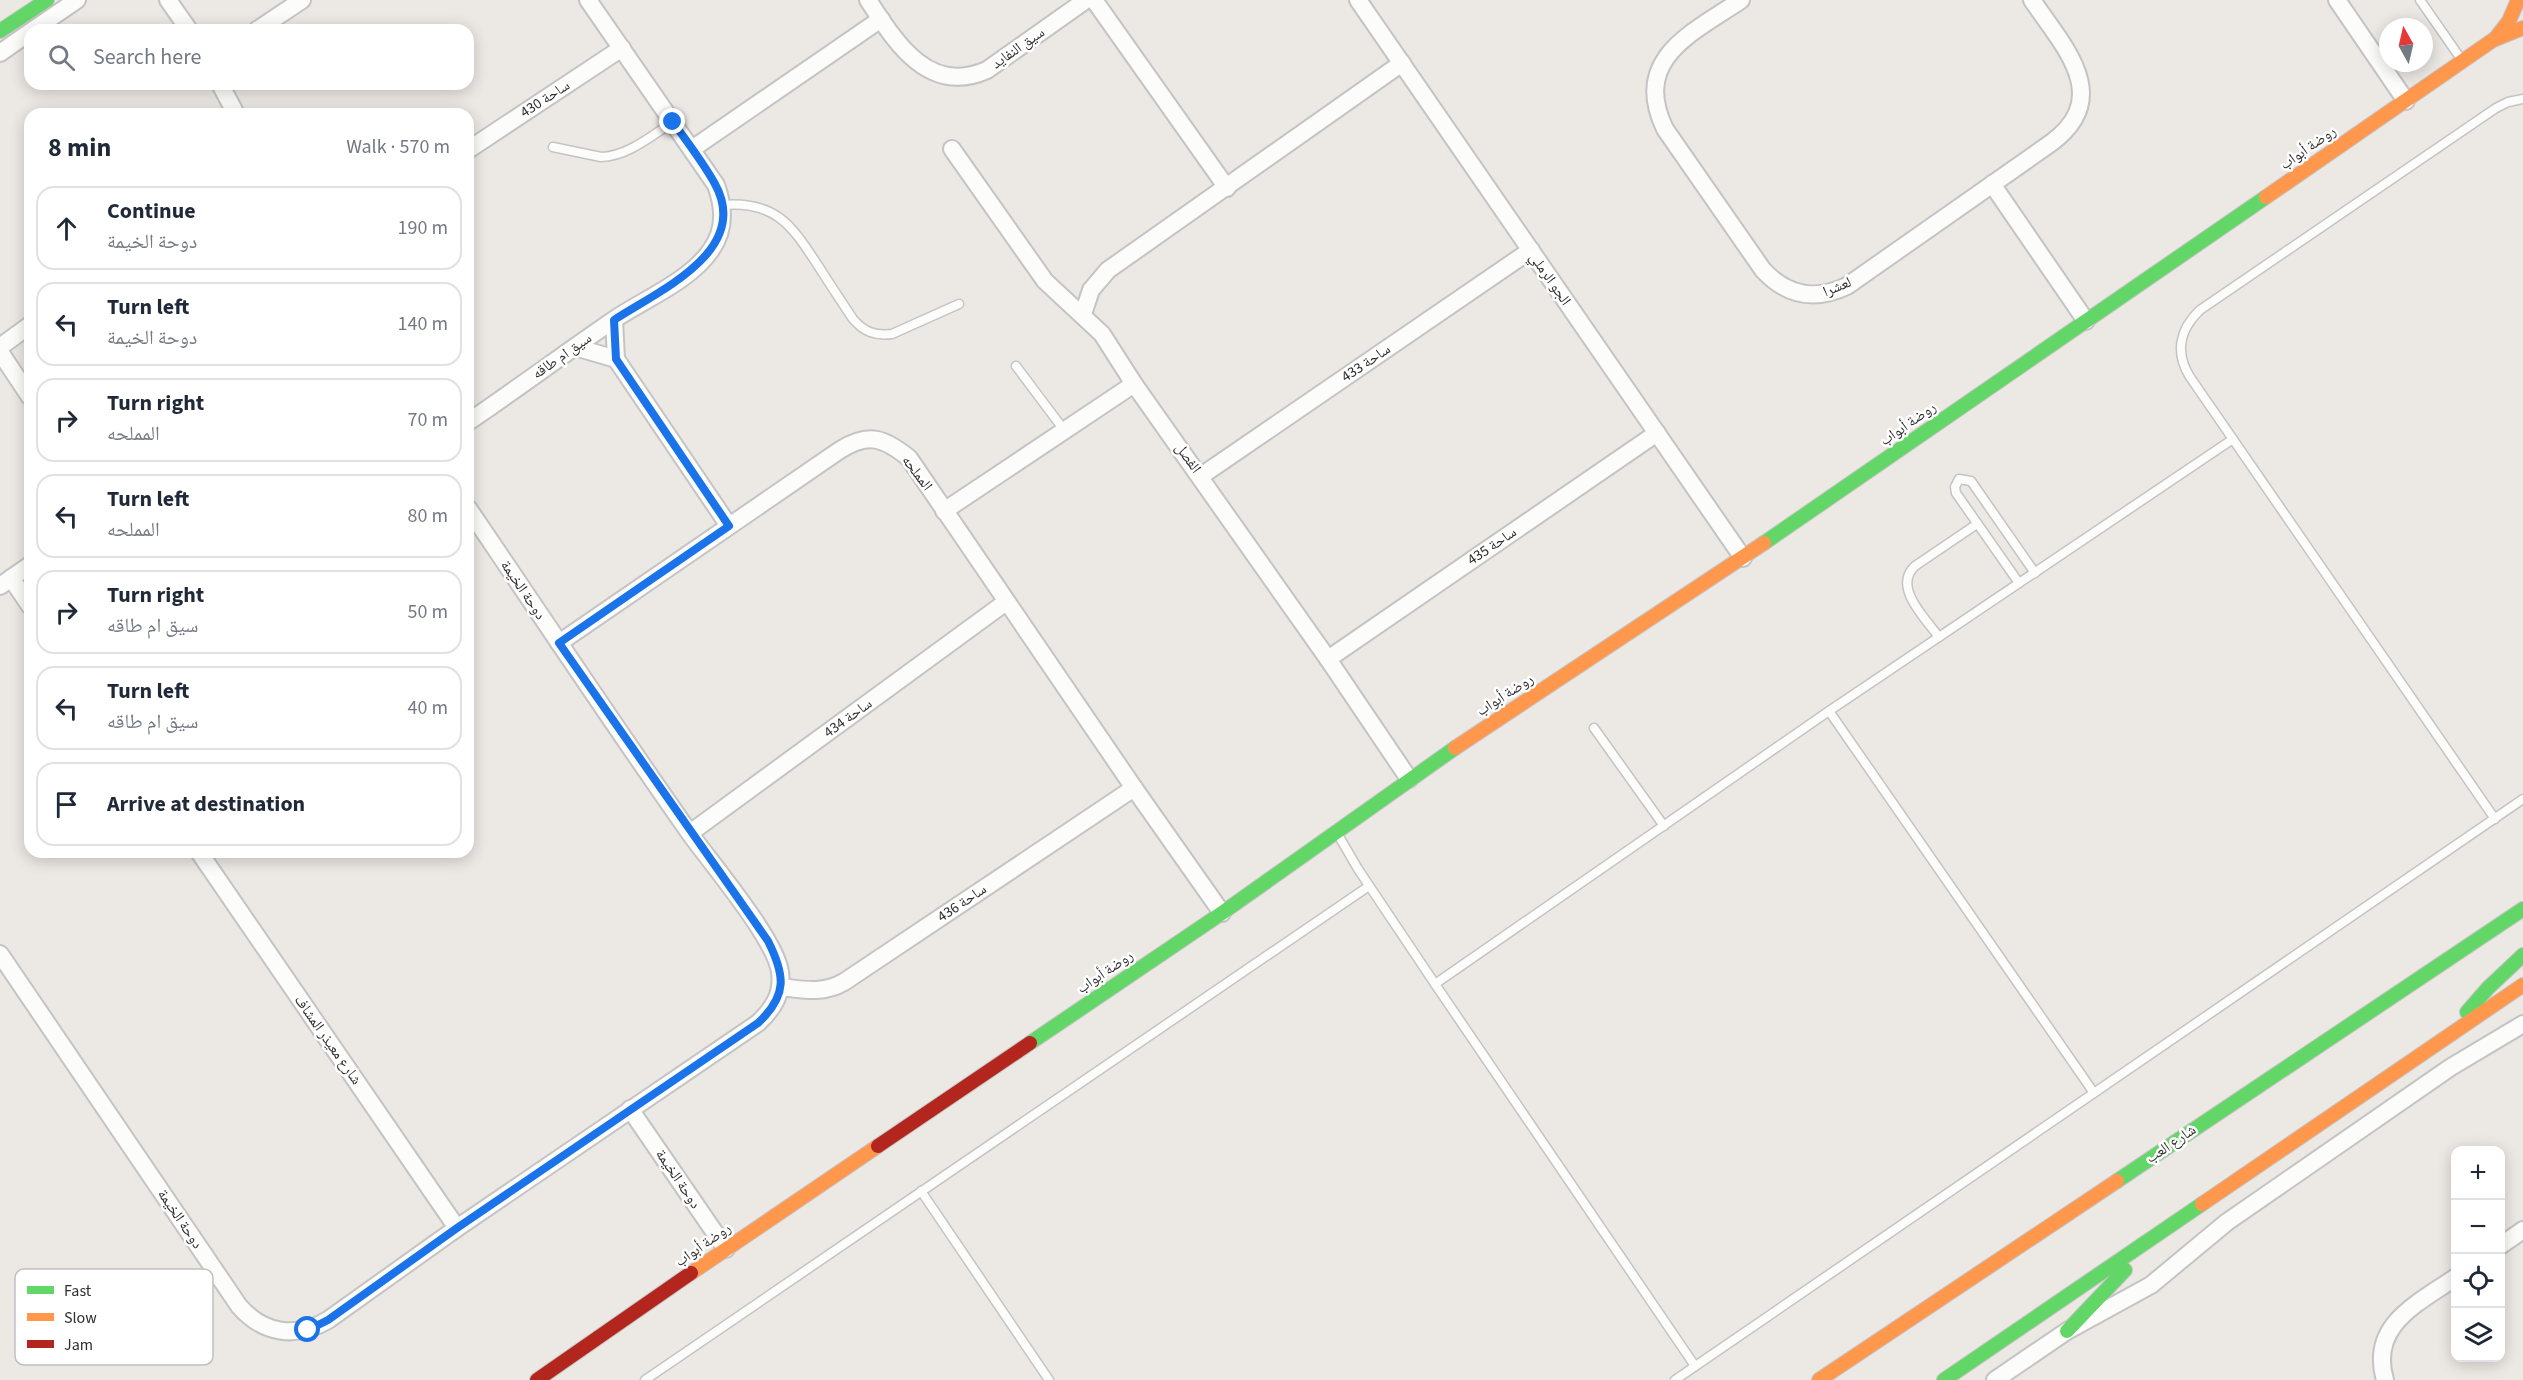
<!DOCTYPE html>
<meta charset="utf-8">
<style>
:root{--surface:#fff;--page:#f6f6f7;--text:#1f2937;--muted:#747a83;--line:#e0e1e3}
body{margin:0;font-family:"Source Sans 3","Noto Naskh Arabic",sans-serif;background:var(--page);color:var(--text)}
.controls{position:absolute;right:18px;bottom:18px;display:grid;overflow:hidden;border-radius:12px;box-shadow:0 3px 15px #0003}
.controls button{width:54px;height:54px;display:grid;place-items:center;padding:0;border:0;border-bottom:2px solid var(--line);background:var(--surface);color:var(--text);font:30px sans-serif}
.compass{position:absolute;left:2379px;top:18px;width:54px;height:54px;border-radius:50%;background:var(--surface);box-shadow:0 3px 15px #0003;rotate:352deg}
.stop{position:absolute;width:18px;height:18px;margin:-14px;border:4px solid #1a73e8;border-radius:50%;background:#fff}
.stop.end{background:#1a73e8;border-color:#fff;box-shadow:0 2px 6px #0008}
.list{margin:0;padding:0;list-style:none}
h2{display:flex;justify-content:space-between;align-items:center;height:78px;margin:0;padding:0 24px;font-size:26px}
h2 small{font-size:20px;font-weight:400;color:var(--muted)}
.list li{display:grid;grid-template-columns:39px 1fr auto;gap:18px;align-items:center;box-sizing:border-box;height:84px;margin:0 12px 12px;padding:0 12px;border:2px solid var(--line);border-radius:18px}
.list b{display:block;font-size:22px;white-space:nowrap}
.list p{margin:0;font-size:20px;white-space:nowrap;color:var(--muted)}
.list em{font-size:20px;font-style:normal;color:var(--muted)}
.icon{flex:none;width:33px;height:33px;fill:none;stroke:currentColor;stroke-width:2;stroke-linecap:round;stroke-linejoin:round}
.map{position:relative;flex:none;width:2523px;height:1380px;overflow:hidden}
.search{position:absolute;background:var(--surface);box-shadow:0 3px 15px #0003;left:24px;top:24px;width:450px;height:66px;display:flex;align-items:center;gap:15px;box-sizing:border-box;padding:0 21px;border-radius:18px;color:var(--muted);font-size:22px}
.panel{position:absolute;background:var(--surface);box-shadow:0 3px 15px #0003;left:24px;top:108px;width:450px;height:750px;border-radius:18px}
.map>svg:first-child{display:block}
.lines{fill:none;stroke-linecap:round;stroke-linejoin:round}
.lane-casing{stroke:#c5c4c5;stroke-width:11}
.street-casing{stroke:#c5c4c5;stroke-width:20}
.fast-casing{stroke:#c5c4c5;stroke-width:16}
.slow-casing{stroke:#c5c4c5;stroke-width:16}
.jam-casing{stroke:#c5c4c5;stroke-width:16}
.lane{stroke:#fcfcfb;stroke-width:8}
.street{stroke:#fcfcfb;stroke-width:16}
.fast{stroke:#63d668;stroke-width:14}
.slow{stroke:#ff974d;stroke-width:14}
.jam{stroke:#b3261e;stroke-width:14}
.route{stroke:#1a73e8;stroke-width:8}
.labels{text-anchor:middle;dominant-baseline:central;stroke-width:5;stroke-linejoin:round;paint-order:stroke}
.street-label{font-size:15px;fill:#2e2e2e;stroke:#fff}
.key{fill:#fff;stroke:#c0c0c0;stroke-width:1.5}
.key-label{font-size:16px;fill:#2e2e2e}
</style>
<div class="map">
<svg width="2523" height="1380" viewBox="0 0 2523 1380">
<rect width="100%" height="100%" fill="#ece8e4"/>
<g class="lines">
<!-- lane casing -->
<g class="lane-casing">
<g id="lane">
<polyline points="2420,0 2461,59"/>
<path d="M553,147L601,157C628,156 651,136 673,122"/>
<path d="M723,205C775,201 791,224 817,264C829,283 841,301 853,319C864,332 875,336 892,334L959,304"/>
<polyline points="1016,366 1064,430"/>
<polyline points="2019,583 1956,493 1955,487 1959,479 1971,481 2035,573"/>
<path d="M1939,637C1926,619 1892,587 1915,566L1977,524"/>
<polyline points="1829,711 2094,1093"/>
<polyline points="1594,728 1664,826"/>
<path d="M2495,819L2190,377C2175,353 2179,330 2200,310L2496,108L2508,102L2523,99"/>
<polyline points="1337,833 1358,869 1435,984 1695,1366"/>
<polyline points="1435,984 1829,711 2233,439"/>
<polyline points="921,1191 1049,1380"/>
<polyline points="645,1380 1369,886"/>
<polyline points="1675,1380 2523,799"/>
</g>
</g>
<!-- street casing -->
<g class="street-casing">
<g id="street">
<polyline points="168,0 189,30"/>
<path d="M868,0C896,43 929,96 987,70L1086,0"/>
<polyline points="1094,0 1227,188"/>
<polyline points="1358,0 1743,558"/>
<path d="M1741,0C1692,33 1631,59 1665,129L1763,270C1787,296 1815,301 1847,286L2051,143C2114,97 2063,46 2032,0"/>
<polyline points="2337,0 2406,101"/>
<polyline points="33,30 77,0"/>
<polyline points="257,30 302,0"/>
<polyline points="0,53 30,32"/>
<polyline points="220,84 236,114"/>
<polyline points="692,149 881,19"/>
<polyline points="952,149 1045,281 1102,334 1134,384 1328,659 1409,779"/>
<polyline points="468,150 622,48"/>
<polyline points="1992,184 2086,321"/>
<polyline points="1083,314 1091,290 1108,270 1402,63"/>
<polyline points="614,320 616,359 729,526"/>
<polyline points="0,347 30,325"/>
<polyline points="575,347 616,359"/>
<polyline points="0,352 30,397"/>
<path d="M468,422C517,389 565,353 615,319C645,299 691,280 711,250C726,229 724,207 716,185L588,0"/>
<polyline points="1201,476 1531,250"/>
<polyline points="944,511 1134,384"/>
<polyline points="11,578 30,606"/>
<polyline points="0,586 30,565"/>
<path d="M559,643L840,450C869,432 884,438 909,458L1134,788L1222,913"/>
<polyline points="1328,659 1657,433"/>
<polyline points="690,833 1006,602"/>
<polyline points="199,852 457,1228"/>
<path d="M0,954L239,1306C263,1334 296,1339 328,1320L457,1228L758,1023C773,1009 783,994 780,972C776,940 712,864 691,835C615,727 542,617 468,508"/>
<path d="M781,987C804,990 823,994 844,982L1134,788"/>
<polyline points="630,1109 726,1249"/>
<polyline points="2500,1246 2523,1230"/>
<polyline points="1995,1380 2067,1331 2151,1285 2227,1222 2451,1067 2523,1024"/>
<path d="M2385,1380C2369,1325 2417,1304 2456,1277"/>
</g>
</g>
<!-- fast casing -->
<g class="fast-casing">
<g id="fast">
<polyline points="0,31 47,0"/>
<polyline points="1764,543 2266,197"/>
<polyline points="2467,1012 2488,988 2523,955"/>
<polyline points="1030,1043 1222,913 1455,748"/>
<polyline points="2117,1181 2523,909"/>
<polyline points="2067,1331 2125,1270"/>
<polyline points="1944,1380 2202,1204"/>
</g>
</g>
<!-- slow casing -->
<g class="slow-casing">
<g id="slow">
<polyline points="2495,39 2509,21 2518,0"/>
<polyline points="2266,197 2493,40 2523,28"/>
<polyline points="1455,748 1764,543"/>
<polyline points="2202,1204 2523,985"/>
<polyline points="691,1273 878,1146"/>
<polyline points="1819,1380 2117,1181"/>
</g>
</g>
<!-- jam casing -->
<g class="jam-casing">
<g id="jam">
<polyline points="878,1146 1030,1043"/>
<polyline points="537,1380 691,1273"/>
</g>
</g>
<!-- lane -->
<use href="#lane" class="lane"/>
<!-- street -->
<use href="#street" class="street"/>
<!-- fast -->
<use href="#fast" class="fast"/>
<!-- slow -->
<use href="#slow" class="slow"/>
<!-- jam -->
<use href="#jam" class="jam"/>
</g>
<g class="lines">
<!-- route -->
<path class="route" d="M308,1330L328,1320L457,1228L758,1023C788,995 785,975 768,941L559,643L729,526L616,359L614,320C658,291 752,251 715,184C703,162 687,142 673,122"/>
</g>
<g class="labels">
<!-- street labels -->
<g class="street-label">
<text transform="translate(1018 48) rotate(-35)">سيق النفايد</text>
<text transform="translate(545 99) rotate(-33)">ساحة 430</text>
<text transform="translate(2308 148) rotate(-35)">روضة أبواب</text>
<text transform="translate(1550 279) rotate(55)">الجو الرملي</text>
<text transform="translate(1837 287) rotate(-23)">لعشرا</text>
<text transform="translate(562 356) rotate(-35)">سيق ام طاقه</text>
<text transform="translate(1366 363) rotate(-34)">ساحة 433</text>
<text transform="translate(1908 424) rotate(-35)">روضة أبواب</text>
<text transform="translate(1188 458) rotate(54)">الفصل</text>
<text transform="translate(917 473) rotate(53)">المملحه</text>
<text transform="translate(1492 546) rotate(-34)">ساحة 435</text>
<text transform="translate(523 590) rotate(56)">دوحة الخيمة</text>
<text transform="translate(1505 695) rotate(-33)">روضة أبواب</text>
<text transform="translate(848 718) rotate(-36)">ساحة 434</text>
<text transform="translate(962 903) rotate(-34)">ساحة 436</text>
<text transform="translate(1105 972) rotate(-34)">روضة أبواب</text>
<text transform="translate(328 1040) rotate(55)">شارع معيذر المشاف</text>
<text transform="translate(2171 1144) rotate(-34)">شارع العب</text>
<text transform="translate(678 1179) rotate(56)">دوحة الخيمة</text>
<text transform="translate(180 1219) rotate(56)">دوحة الخيمة</text>
<text transform="translate(703 1245) rotate(-35)">روضة أبواب</text>
</g>
</g>
<!-- legend -->
<rect x="15" y="1269" width="198" height="96" rx="9" class="key"/>
<rect x="27" y="1286" width="27" height="8" fill="#63d668"/>
<rect x="27" y="1313" width="27" height="8" fill="#ff974d"/>
<rect x="27" y="1340" width="27" height="8" fill="#b3261e"/>
<g class="key-label">
<text x="64" y="1296">Fast</text>
<text x="64" y="1323">Slow</text>
<text x="64" y="1350">Jam</text>
</g>
</svg>
<div class="controls">
<button>+</button>
<button>−</button>
<button><svg class="icon" aria-label="locate" viewBox="0 0 24 24"><circle cx="12" cy="12" r="6"/><path d="M12 2v4M12 18v4M2 12h4M18 12h4"/></svg></button>
<button><svg class="icon" aria-label="layers" viewBox="0 0 24 24"><path d="M12 4l9 5-9 5-9-5zM3 14l9 5 9-5"/></svg></button>
</div>
<svg class="compass" viewBox="-18 -18 36 36"><path d="M0-13l5 13h-10z" fill="#e53935"/><path d="M0 13l5-13h-10z" fill="#747a83"/></svg>
<div class="stop" style="left:308px;top:1330px"></div>
<div class="stop end" style="left:673px;top:122px"></div>
<div class="search"><svg class="icon" aria-label="search" viewBox="0 0 24 24"><circle cx="10" cy="10" r="6"/><path d="M15 15l6 6"/></svg>Search here</div>
<section class="panel">
<h2>8 min<small>Walk · 570 m</small></h2>
<ul class="list">
<li><svg class="icon" aria-label="ahead" viewBox="0 0 24 24"><path d="M12 20V5M6 11l6-6 6 6"/></svg><div><b>Continue</b><p>دوحة الخيمة</p></div><em>190 m</em></li>
<li><svg class="icon" aria-label="left" viewBox="0 0 24 24"><path d="M17 20v-9H6M10 6l-5 5 5 5"/></svg><div><b>Turn left</b><p>دوحة الخيمة</p></div><em>140 m</em></li>
<li><svg class="icon" aria-label="right" viewBox="0 0 24 24"><path d="M7 20v-9h11M14 6l5 5-5 5"/></svg><div><b>Turn right</b><p>المملحه</p></div><em>70 m</em></li>
<li><svg class="icon" aria-label="left" viewBox="0 0 24 24"><path d="M17 20v-9H6M10 6l-5 5 5 5"/></svg><div><b>Turn left</b><p>المملحه</p></div><em>80 m</em></li>
<li><svg class="icon" aria-label="right" viewBox="0 0 24 24"><path d="M7 20v-9h11M14 6l5 5-5 5"/></svg><div><b>Turn right</b><p>سيق ام طاقه</p></div><em>50 m</em></li>
<li><svg class="icon" aria-label="left" viewBox="0 0 24 24"><path d="M17 20v-9H6M10 6l-5 5 5 5"/></svg><div><b>Turn left</b><p>سيق ام طاقه</p></div><em>40 m</em></li>
<li><svg class="icon" aria-label="arrive" viewBox="0 0 24 24"><path d="M6 21V4h12l-3 4 3 4H6"/></svg><div><b>Arrive at destination</b></div></li>
</ul>
</section>
</div>
